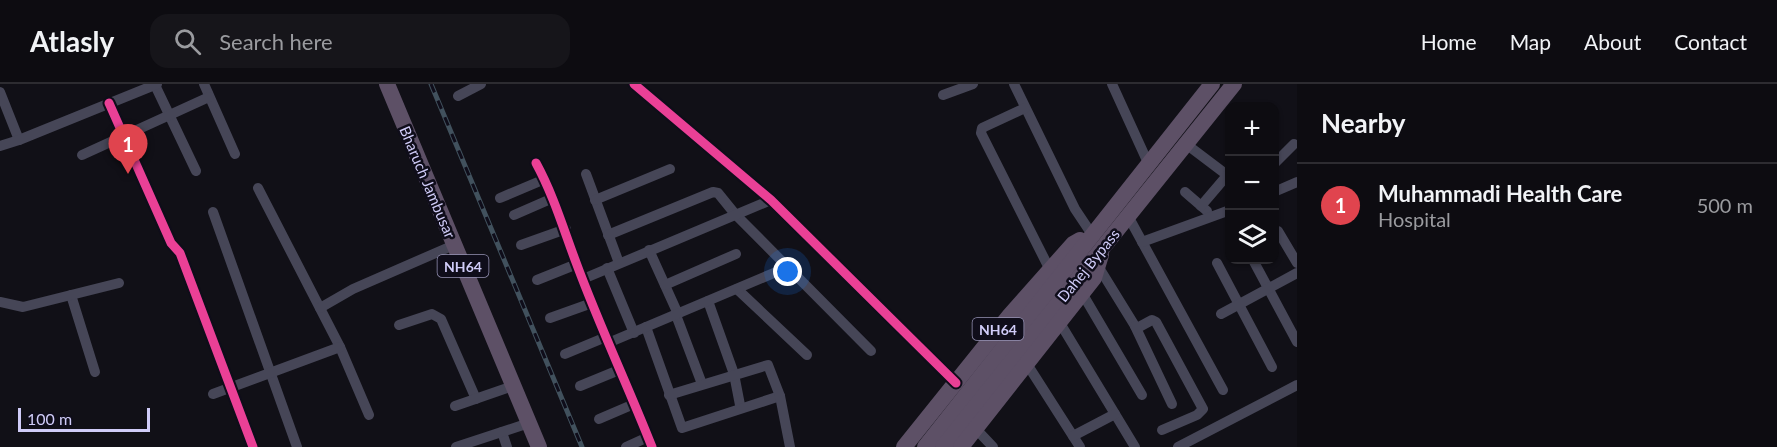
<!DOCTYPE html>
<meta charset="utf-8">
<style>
:root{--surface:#0d0c11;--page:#16151a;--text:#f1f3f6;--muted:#9a9b9f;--line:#2d2c31;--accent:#db2777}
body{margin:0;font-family:Lato,sans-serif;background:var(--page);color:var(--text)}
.controls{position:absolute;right:18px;top:18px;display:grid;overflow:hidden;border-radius:12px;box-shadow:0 2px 4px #0004}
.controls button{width:54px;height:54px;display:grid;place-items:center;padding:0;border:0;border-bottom:2px solid var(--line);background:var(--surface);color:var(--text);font:30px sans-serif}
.scale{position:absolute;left:18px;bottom:15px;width:132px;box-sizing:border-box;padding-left:6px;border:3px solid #d0ccf8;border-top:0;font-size:16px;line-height:21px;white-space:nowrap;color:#d0ccf8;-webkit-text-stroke:4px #0f0d1a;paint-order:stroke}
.you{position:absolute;left:788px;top:188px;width:21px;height:21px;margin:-15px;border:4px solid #fff;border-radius:50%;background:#1a73e8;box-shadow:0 0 0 9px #1a73e833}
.badge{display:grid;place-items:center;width:39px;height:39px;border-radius:50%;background:var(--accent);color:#fff;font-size:20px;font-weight:700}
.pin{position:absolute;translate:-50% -50px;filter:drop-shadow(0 2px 3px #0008)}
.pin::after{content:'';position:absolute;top:32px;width:21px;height:18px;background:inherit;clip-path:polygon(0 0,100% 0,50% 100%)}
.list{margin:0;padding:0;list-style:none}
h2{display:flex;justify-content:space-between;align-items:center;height:78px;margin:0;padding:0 24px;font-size:26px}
h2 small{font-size:20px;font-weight:400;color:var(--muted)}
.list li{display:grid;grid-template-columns:39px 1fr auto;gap:18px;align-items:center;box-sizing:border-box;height:84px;padding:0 24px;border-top:2px solid var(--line)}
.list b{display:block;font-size:22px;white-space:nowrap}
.list p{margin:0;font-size:20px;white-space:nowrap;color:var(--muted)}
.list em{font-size:20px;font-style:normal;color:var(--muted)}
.icon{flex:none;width:33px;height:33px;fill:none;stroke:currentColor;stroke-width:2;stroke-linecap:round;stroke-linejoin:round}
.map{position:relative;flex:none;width:1297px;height:363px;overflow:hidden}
header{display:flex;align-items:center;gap:36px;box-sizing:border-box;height:84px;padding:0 30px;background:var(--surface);border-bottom:2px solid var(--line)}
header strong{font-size:28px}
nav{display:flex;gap:33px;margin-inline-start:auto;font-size:21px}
.search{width:420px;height:54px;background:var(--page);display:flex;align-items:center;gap:15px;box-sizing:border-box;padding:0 21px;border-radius:18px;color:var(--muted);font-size:22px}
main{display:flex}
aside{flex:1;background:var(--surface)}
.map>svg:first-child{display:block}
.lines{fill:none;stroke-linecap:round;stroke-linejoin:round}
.minor{stroke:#464657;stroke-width:10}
.trunk{stroke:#5d5066;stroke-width:16}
.rail-casing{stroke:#41515d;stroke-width:5}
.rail{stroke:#0f0d1a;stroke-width:3;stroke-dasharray:9;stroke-linecap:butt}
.cycleway-casing{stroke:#0f0d1a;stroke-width:13}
.cycleway{stroke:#ea4096;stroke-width:9}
.labels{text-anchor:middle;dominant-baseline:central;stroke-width:5;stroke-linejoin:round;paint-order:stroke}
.shield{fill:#0f0d1a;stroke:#9693b5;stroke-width:1.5}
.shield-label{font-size:14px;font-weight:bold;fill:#d0ccf8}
.street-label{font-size:15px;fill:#d0ccf8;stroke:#0f0d1a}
</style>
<header>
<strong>Atlasly</strong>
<div class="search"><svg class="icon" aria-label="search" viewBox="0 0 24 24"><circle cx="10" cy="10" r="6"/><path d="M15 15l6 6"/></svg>Search here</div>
<nav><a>Home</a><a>Map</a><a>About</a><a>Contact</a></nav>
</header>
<main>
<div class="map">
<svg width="1297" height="363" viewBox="0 0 1297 363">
<rect width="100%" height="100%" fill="#111017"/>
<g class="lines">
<!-- minor -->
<g class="minor">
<polyline points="204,0 235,70"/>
<polyline points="634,0 771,116 956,299"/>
<polyline points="1014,0 1075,125 1093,152"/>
<polyline points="1112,0 1149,81"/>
<polyline points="155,1 196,87"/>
<polyline points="0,8 19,56"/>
<polyline points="943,11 973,0"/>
<polyline points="458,12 481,0"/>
<polyline points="109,19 171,159 180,169 253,363"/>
<polyline points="1025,24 982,44 981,49 1050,186"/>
<polyline points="1186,60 1227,91"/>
<polyline points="0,62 19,56 157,0"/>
<polyline points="82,71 209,13"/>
<path d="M536,79C554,112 564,147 577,181C600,243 628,302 652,363"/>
<polyline points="1274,80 1294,60"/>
<polyline points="586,90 619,179"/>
<polyline points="258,104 340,263 369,331"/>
<polyline points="1185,108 1207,127"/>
<polyline points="1274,108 1297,98"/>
<polyline points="500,114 545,95"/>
<polyline points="595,116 670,85"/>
<polyline points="1201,122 1230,88"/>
<polyline points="213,128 297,363"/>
<polyline points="514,131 553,114"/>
<polyline points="1128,132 1223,306"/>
<polyline points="1278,147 1297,179"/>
<polyline points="608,151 713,108 718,109 735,130 871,267"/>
<polyline points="1142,158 1230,126"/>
<polyline points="521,161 566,145"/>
<polyline points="649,166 678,230"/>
<polyline points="1253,176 1297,258"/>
<polyline points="1217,179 1272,283"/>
<polyline points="1098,182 1135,242 1139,243 1152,236 1156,238 1203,325 1197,331 1162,346"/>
<polyline points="607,184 634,249"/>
<polyline points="583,195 771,116"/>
<polyline points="537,196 577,180"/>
<polyline points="665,201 736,170"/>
<polyline points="737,205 807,271"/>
<polyline points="1082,209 1142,311"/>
<polyline points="71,211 95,288"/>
<polyline points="708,217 734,290 740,321"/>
<polyline points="0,218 23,223 119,199"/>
<polyline points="320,224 353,205 454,161"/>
<polyline points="1221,230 1297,189"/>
<polyline points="676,231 702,300"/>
<polyline points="550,234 592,219"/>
<polyline points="1060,239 1135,363"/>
<polyline points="399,241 432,230 441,235 476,315"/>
<polyline points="1135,242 1172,320"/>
<polyline points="646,243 682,344 780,312"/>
<polyline points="608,259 788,183"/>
<polyline points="565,270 606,253"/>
<polyline points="1027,280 1080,363"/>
<polyline points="580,302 619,286"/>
<polyline points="213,310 340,263"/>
<polyline points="669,311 768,281 780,312 790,363"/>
<polyline points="455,322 513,302"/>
<polyline points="599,335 634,320"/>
<polyline points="976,345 993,363"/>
<polyline points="502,348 507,363"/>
<polyline points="1073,352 1115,330"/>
<polyline points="456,363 529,339"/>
<polyline points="626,363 648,353"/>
<polyline points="1178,363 1297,301"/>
</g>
<!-- trunk -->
<g class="trunk">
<polyline points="387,0 539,363"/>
<polyline points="904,363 1010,231 1073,160 1080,156"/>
<polyline points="925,363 1212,0"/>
<polyline points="943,363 1234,0"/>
<polyline points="961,363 1094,194 1101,171"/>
</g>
<!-- rail casing -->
<g class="rail-casing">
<polyline id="rail" points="431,0 582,363"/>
</g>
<!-- rail -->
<use href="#rail" class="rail"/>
<!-- cycleway casing -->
<g class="cycleway-casing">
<g id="cycleway">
<polyline points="634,0 771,116 956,299"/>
<polyline points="109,19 171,159 180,169 253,363"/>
<path d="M536,79C554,112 564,147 577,181C600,243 628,302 652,363"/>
</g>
</g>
<!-- cycleway -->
<use href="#cycleway" class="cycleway"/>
</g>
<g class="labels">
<!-- shield labels -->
<g class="shield">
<rect x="437.5" y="171" width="51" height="22" rx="4.5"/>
<rect x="972.5" y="234" width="51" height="22" rx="4.5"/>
</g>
<g class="shield-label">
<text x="463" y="182">NH64</text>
<text x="998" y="245">NH64</text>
</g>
<!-- street labels -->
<g class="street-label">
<text transform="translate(428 98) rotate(67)">Bharuch Jambusar</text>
<text transform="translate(1088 181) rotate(-51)">Dahej Bypass</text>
</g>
</g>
</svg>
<div class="controls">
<button>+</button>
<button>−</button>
<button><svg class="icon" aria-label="layers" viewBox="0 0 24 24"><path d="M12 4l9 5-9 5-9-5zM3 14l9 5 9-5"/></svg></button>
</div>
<div class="scale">100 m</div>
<div class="you"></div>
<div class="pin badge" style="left:128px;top:90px;background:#e0444e">1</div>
</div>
<aside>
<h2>Nearby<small></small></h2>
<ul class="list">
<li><span class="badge" style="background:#e0444e">1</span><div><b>Muhammadi Health Care</b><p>Hospital</p></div><em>500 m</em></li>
</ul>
</aside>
</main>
